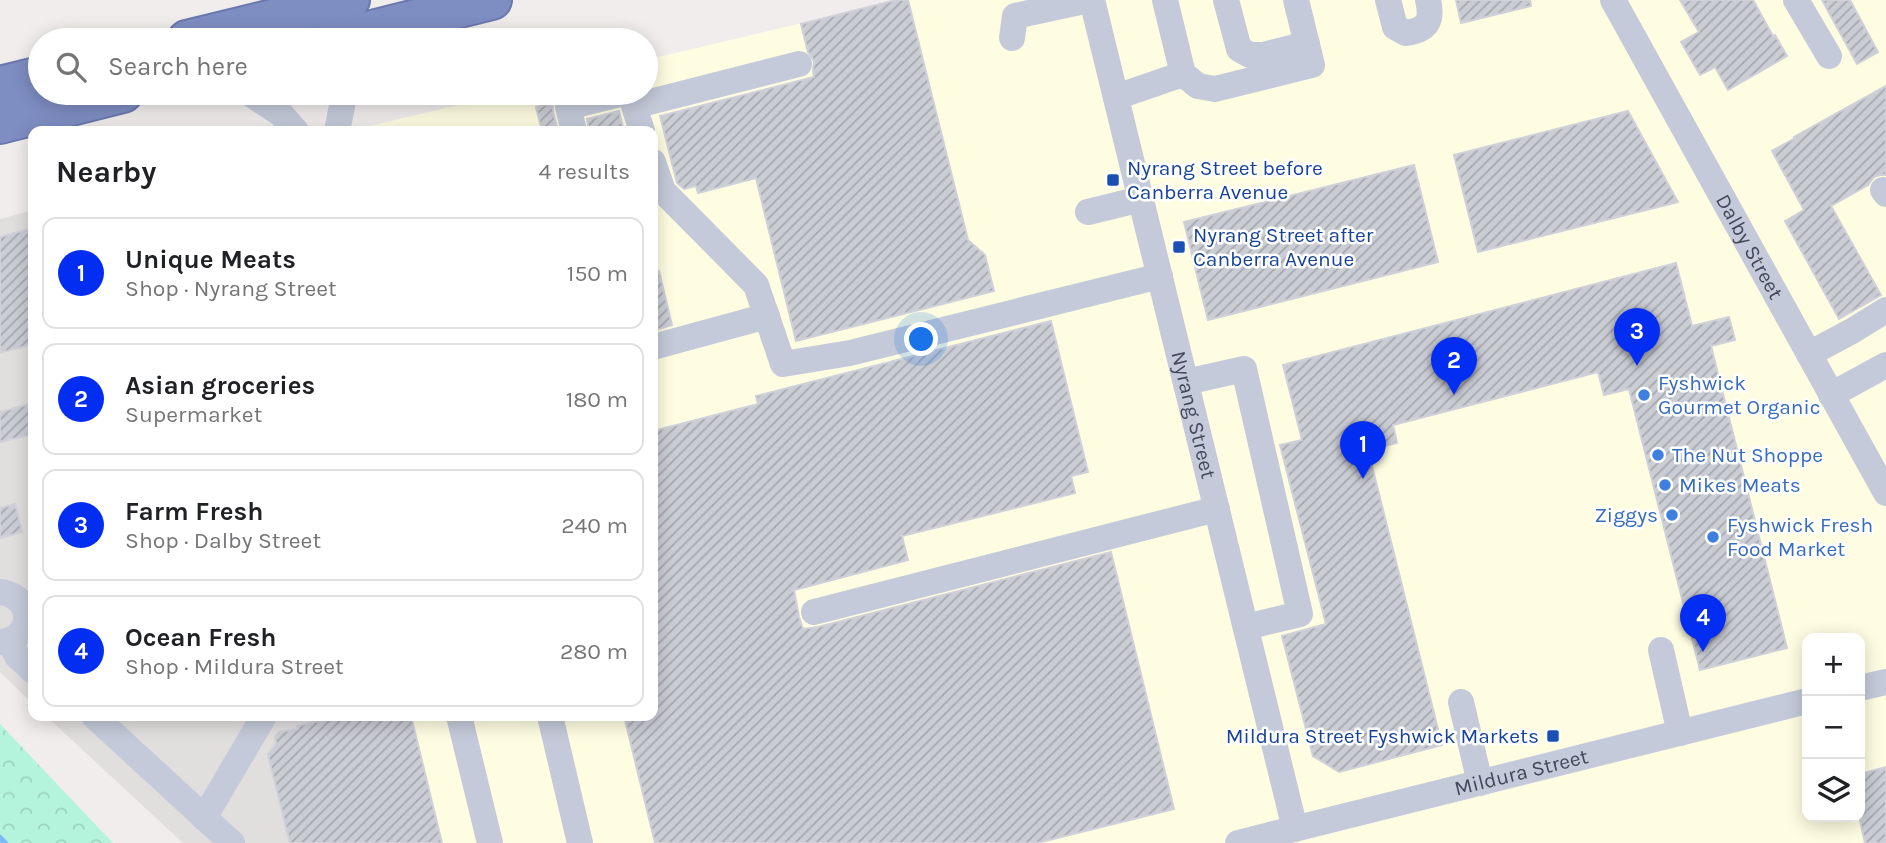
<!DOCTYPE html>
<meta charset="utf-8">
<style>
:root{--surface:#fff;--page:#f6f6f6;--text:#202124;--muted:#757577;--line:#e0e0e0;--accent:#042df2}
body{margin:0;font-family:Karla,sans-serif;background:var(--page);color:var(--text)}
.controls{position:absolute;right:21px;bottom:21px;display:grid;overflow:hidden;border-radius:14px;box-shadow:0 4px 18px #0003}
.controls button{width:63px;height:63px;display:grid;place-items:center;padding:0;border:0;border-bottom:2px solid var(--line);background:var(--surface);color:var(--text);font:35px sans-serif}
.you{position:absolute;left:922px;top:340px;width:24px;height:24px;margin:-18px;border:5px solid #fff;border-radius:50%;background:#1a73e8;box-shadow:0 0 0 10px #1a73e833}
.badge{display:grid;place-items:center;width:46px;height:46px;border-radius:50%;background:var(--accent);color:#fff;font-size:23px;font-weight:700}
.pin{position:absolute;translate:-50% -58px;filter:drop-shadow(0 2px 4px #0008)}
.pin::after{content:'';position:absolute;top:37px;width:24px;height:21px;background:inherit;clip-path:polygon(0 0,100% 0,50% 100%)}
.list{margin:0;padding:0;list-style:none}
h2{display:flex;justify-content:space-between;align-items:center;height:91px;margin:0;padding:0 28px;font-size:30px}
h2 small{font-size:23px;font-weight:400;color:var(--muted)}
.list li{display:grid;grid-template-columns:46px 1fr auto;gap:21px;align-items:center;box-sizing:border-box;height:112px;margin:0 14px 14px;padding:0 14px;border:2px solid var(--line);border-radius:14px}
.list b{display:block;font-size:26px;white-space:nowrap}
.list p{margin:0;font-size:23px;white-space:nowrap;color:var(--muted)}
.list em{font-size:23px;font-style:normal;color:var(--muted)}
.icon{flex:none;width:38px;height:38px;fill:none;stroke:currentColor;stroke-width:2;stroke-linecap:round;stroke-linejoin:round}
.map{position:relative;flex:none;width:1886px;height:843px;overflow:hidden}
.search{position:absolute;background:var(--surface);box-shadow:0 4px 18px #0003;left:28px;top:28px;width:630px;height:77px;display:flex;align-items:center;gap:18px;box-sizing:border-box;padding:0 24px;border-radius:38px;color:var(--muted);font-size:26px}
.panel{position:absolute;background:var(--surface);box-shadow:0 4px 18px #0003;left:28px;top:126px;width:630px;height:595px;border-radius:14px}
.map>svg:first-child{display:block}
.commercial{fill:#fefde2;fill-rule:evenodd}
.education{fill:#e1dede}
.forest{fill:url(#forest-crowns)}
.lines{fill:none;stroke-linecap:round;stroke-linejoin:round}
.stream{stroke:#7cbcf6;stroke-width:6}
.building{fill:url(#building-hatch);stroke:#d0d0d9;stroke-width:2}
.highway-casing{stroke:#6978ae;stroke-width:42}
.minor{stroke:#c4cad9;stroke-width:26}
.highway{stroke:#7e8dc2;stroke-width:38}
.transit-dot{fill:#1a4fb4;stroke:#fff;stroke-width:2.5}
.shop-dot{fill:#3f7fe0;stroke:#fff;stroke-width:2.5}
.labels{text-anchor:middle;dominant-baseline:central;stroke-width:5;stroke-linejoin:round;paint-order:stroke}
.transit-label{font-size:21px;fill:#164399;stroke:#fff;text-anchor:start}
.street-label{font-size:21px;fill:#43495c;stroke:#fff}
.shop-label{font-size:21px;fill:#366cbe;stroke:#fff;text-anchor:start}
</style>
<div class="map">
<svg width="1886" height="843" viewBox="0 0 1886 843">
<defs>
<pattern id="forest-crowns" width="20" height="18" patternUnits="userSpaceOnUse" patternTransform="scale(1.75)"><rect width="20" height="18" fill="#b4f4dd"/><path d="M2 6a3 3 0 1 1 6 0M12 15a3 3 0 1 1 6 0" fill="none" stroke="#9cd3c0"/></pattern>
<pattern id="building-hatch" width="6" height="6" patternUnits="userSpaceOnUse" patternTransform="scale(1.75)"><rect width="6" height="6" fill="#cbcdd5"/><path d="M-1 1l2-2M0 6l6-6M5 7l2-2" fill="none" stroke="#a6a8b0"/></pattern>
</defs>
<rect width="100%" height="100%" fill="#f0edec"/>
<!-- commercial -->
<path class="commercial" d="M899,0H1886V843H442L411,716H653V131H348L510,93H646V60ZM1807,638H1860V817H1807Z"/>
<!-- education -->
<g class="education">
<polygon points="33,210 33,704 0,672 0,219"/>
<polygon points="46,716 411,716 442,843 183,843"/>
</g>
<!-- forest -->
<polygon class="forest" points="0,724 113,843 0,843"/>
<g class="lines">
<!-- stream -->
<polyline class="stream" points="0,838 5,843"/>
</g>
<!-- building -->
<g class="building">
<polygon points="896,0 908,0 968,240 985,255 994,291 796,341 756,178 698,193 696,186 684,189 677,183 660,116 814,77 813,71 814,61 808,52 801,24"/>
<polygon points="1456,0 1530,0 1531,6 1461,23"/>
<polygon points="1680,0 1753,0 1773,36 1775,35 1787,56 1728,90 1715,67 1700,75 1681,42 1699,32"/>
<polygon points="1822,0 1850,0 1878,52 1857,64"/>
<polygon points="1886,86 1886,175 1880,175 1874,177 1868,185 1831,206 1881,295 1839,319 1785,221 1804,210 1772,151 1795,138 1794,137"/>
<polygon points="553,103 553,111 558,131 542,131 536,107"/>
<polygon points="619,111 624,131 589,131 587,119"/>
<polygon points="1628,111 1678,202 1478,252 1454,155"/>
<polygon points="1414,165 1438,262 1208,320 1184,222"/>
<polygon points="33,228 33,344 0,353 0,237"/>
<polygon points="1676,263 1692,326 1729,317 1735,340 1711,346 1787,648 1700,670 1629,389 1604,395 1598,372 1393,425 1397,443 1368,450 1442,745 1339,772 1313,756 1282,636 1326,624 1280,445 1302,440 1283,365"/>
<polygon points="659,271 672,325 653,331 653,272"/>
<polygon points="1051,321 1088,472 1071,476 1075,493 902,536 908,560 794,590 799,617 803,629 818,627 1111,552 1174,809 1037,843 655,843 624,716 653,716 653,431 758,404 756,396"/>
<polygon points="33,403 33,434 0,442 0,412"/>
<polygon points="15,504 22,532 0,538 0,508"/>
<polygon points="322,716 411,716 442,843 290,843 268,755 276,743 275,737 279,732 298,729 297,726 323,720"/>
<polygon points="1886,767 1886,843 1865,843 1860,821 1860,774"/>
</g>
<g class="lines">
<!-- highway casing -->
<g class="highway-casing">
<g id="highway">
<polyline points="187,40 350,0"/>
<polyline points="332,40 492,0"/>
<polyline points="0,86 40,76"/>
<polyline points="0,124 123,93"/>
</g>
</g>
<!-- minor -->
<g class="minor">
<path id="s1" d="M1092,0L1295,829"/>
<polyline points="1165,0 1183,74 1198,86 1215,89 1312,65 1296,0"/>
<polyline points="1226,0 1239,49 1250,55 1263,55 1307,44"/>
<path d="M1388,0L1395,27L1406,33C1427,30 1433,21 1428,0"/>
<path id="s2" d="M1613,0L1886,493"/>
<polyline points="1796,0 1829,56"/>
<polyline points="1012,38 1015,16 1089,0"/>
<polyline points="249,93 281,114 296,131"/>
<polyline points="1116,97 1183,74"/>
<polyline points="337,131 343,101 347,93"/>
<polyline points="574,131 568,107 625,93"/>
<polyline points="642,131 634,106 799,64"/>
<polyline points="653,162 663,191 756,285 783,364 850,353 1160,276"/>
<polyline points="1883,190 1886,194"/>
<polyline points="1088,212 1141,199"/>
<polyline points="653,347 767,316"/>
<polyline points="1809,354 1852,331 1886,310"/>
<polyline points="1186,382 1244,369 1300,614 1246,627"/>
<polyline points="1831,395 1886,365"/>
<path d="M0,592C36,597 34,639 0,642"/>
<polyline points="814,612 1217,509"/>
<polyline points="9,641 17,656 33,671"/>
<polyline points="1661,650 1680,733"/>
<polyline points="1860,688 1886,682"/>
<polyline points="1461,702 1480,783"/>
<polyline points="94,716 232,843"/>
<polyline points="459,716 490,843"/>
<polyline points="550,716 580,843"/>
<polyline points="204,818 264,716"/>
<path id="s3" d="M1238,843L1807,701"/>
</g>
<!-- highway -->
<use href="#highway" class="highway"/>
</g>
<!-- markers -->
<g class="transit-dot">
<rect x="1106" y="173" width="14" height="14" rx="3.5"/>
<rect x="1172" y="240" width="14" height="14" rx="3.5"/>
<rect x="1546" y="729" width="14" height="14" rx="3.5"/>
</g>
<g class="shop-dot">
<circle cx="1644" cy="395" r="7"/>
<circle cx="1658" cy="455" r="7"/>
<circle cx="1665" cy="485" r="7"/>
<circle cx="1672" cy="515" r="7"/>
<circle cx="1713" cy="537" r="7"/>
</g>
<g class="labels">
<!-- transit labels -->
<g class="transit-label">
<text x="1127" y="168">Nyrang Street before<tspan x="1127" dy="24">Canberra Avenue</tspan></text>
<text x="1193" y="235">Nyrang Street after<tspan x="1193" dy="24">Canberra Avenue</tspan></text>
<text x="1539" y="736" text-anchor="end">Mildura Street Fyshwick Markets</text>
</g>
<!-- street labels -->
<g class="street-label">
<text stroke="none"><textPath href="#s2" startOffset="282">Dalby Street</textPath></text>
<text stroke="none"><textPath href="#s1" startOffset="427">Nyrang Street</textPath></text>
<text stroke="none"><textPath href="#s3" startOffset="292">Mildura Street</textPath></text>
</g>
<!-- shop labels -->
<g class="shop-label">
<text x="1658" y="383">Fyshwick<tspan x="1658" dy="24">Gourmet Organic</tspan></text>
<text x="1672" y="455">The Nut Shoppe</text>
<text x="1679" y="485">Mikes Meats</text>
<text x="1658" y="515" text-anchor="end">Ziggys</text>
<text x="1727" y="525">Fyshwick Fresh<tspan x="1727" dy="24">Food Market</tspan></text>
</g>
</g>
</svg>
<div class="controls">
<button>+</button>
<button>−</button>
<button><svg class="icon" aria-label="layers" viewBox="0 0 24 24"><path d="M12 4l9 5-9 5-9-5zM3 14l9 5 9-5"/></svg></button>
</div>
<div class="you"></div>
<div class="pin badge" style="left:1363px;top:479px">1</div>
<div class="pin badge" style="left:1454px;top:395px">2</div>
<div class="pin badge" style="left:1637px;top:366px">3</div>
<div class="pin badge" style="left:1703px;top:652px">4</div>
<div class="search"><svg class="icon" aria-label="search" viewBox="0 0 24 24"><circle cx="10" cy="10" r="6"/><path d="M15 15l6 6"/></svg>Search here</div>
<section class="panel">
<h2>Nearby<small>4 results</small></h2>
<ul class="list">
<li><span class="badge">1</span><div><b>Unique Meats</b><p>Shop · Nyrang Street</p></div><em>150 m</em></li>
<li><span class="badge">2</span><div><b>Asian groceries</b><p>Supermarket</p></div><em>180 m</em></li>
<li><span class="badge">3</span><div><b>Farm Fresh</b><p>Shop · Dalby Street</p></div><em>240 m</em></li>
<li><span class="badge">4</span><div><b>Ocean Fresh</b><p>Shop · Mildura Street</p></div><em>280 m</em></li>
</ul>
</section>
</div>
